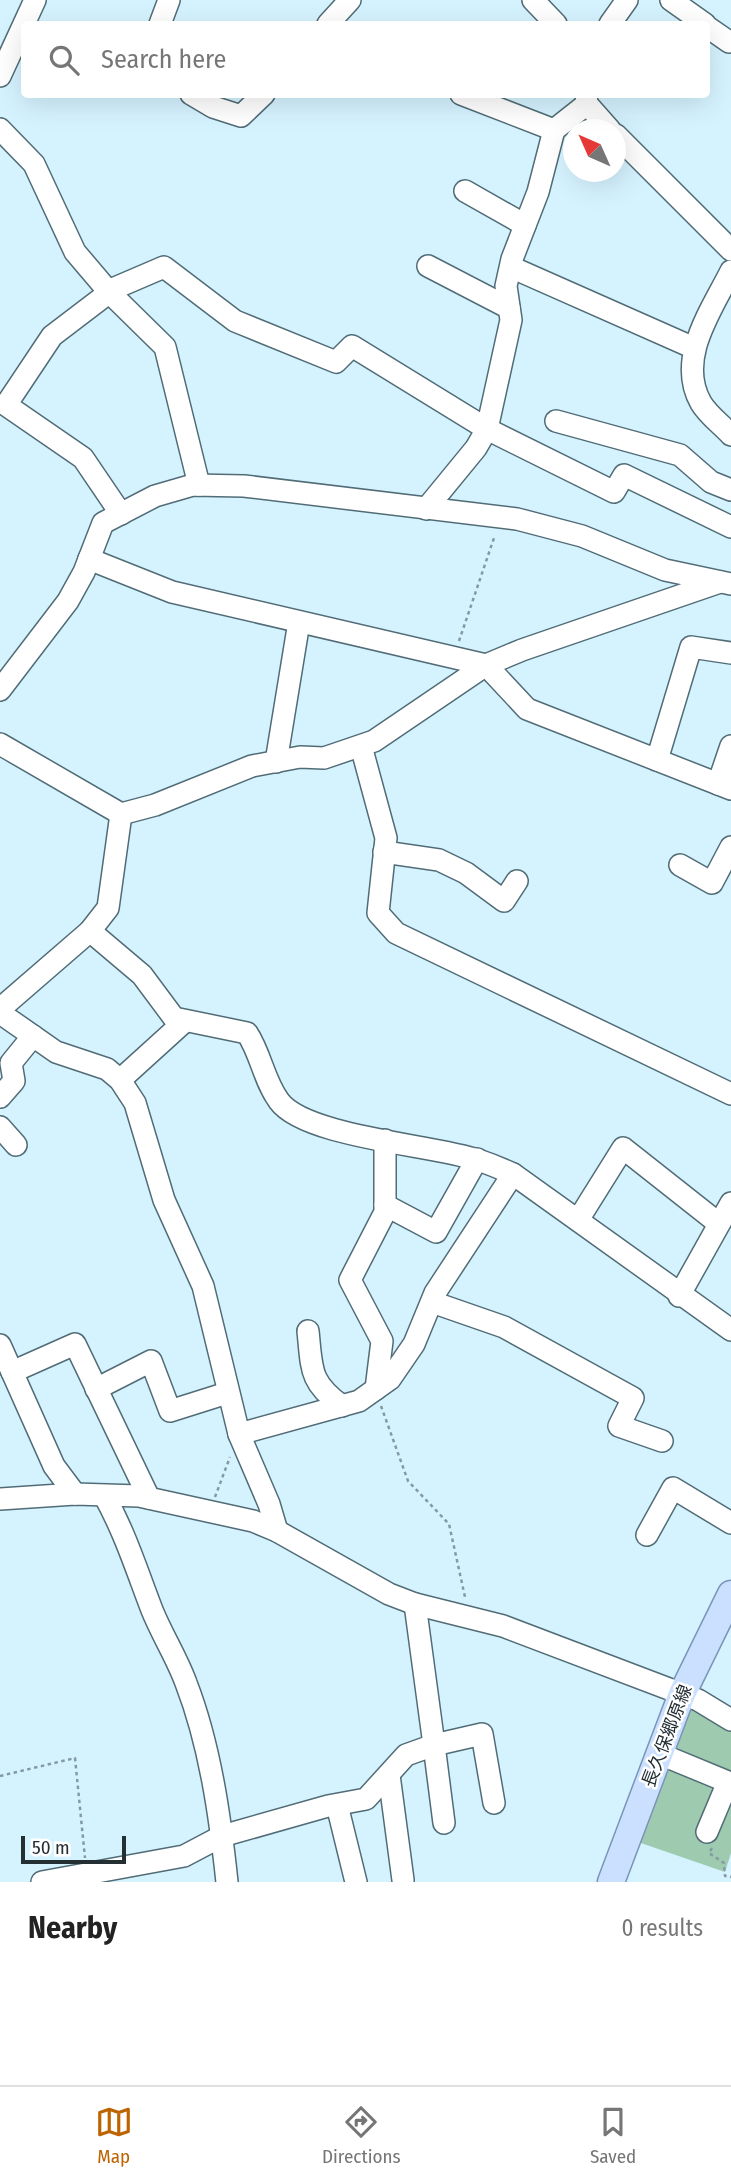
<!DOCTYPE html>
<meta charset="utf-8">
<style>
:root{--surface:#fff;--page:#f2f2f2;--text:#222;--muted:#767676;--line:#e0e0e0;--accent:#bd6401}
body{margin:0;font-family:"Fira Sans Condensed","Noto Sans JP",sans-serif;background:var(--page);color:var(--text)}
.compass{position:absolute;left:563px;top:119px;width:63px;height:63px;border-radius:50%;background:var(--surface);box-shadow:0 7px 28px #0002;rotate:315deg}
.scale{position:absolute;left:21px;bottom:18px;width:105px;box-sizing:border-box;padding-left:7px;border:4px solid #242f34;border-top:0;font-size:19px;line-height:24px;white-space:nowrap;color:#242f34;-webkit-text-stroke:5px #fff;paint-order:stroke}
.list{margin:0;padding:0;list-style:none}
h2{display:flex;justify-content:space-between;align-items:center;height:91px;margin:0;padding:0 28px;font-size:30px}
h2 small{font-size:23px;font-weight:400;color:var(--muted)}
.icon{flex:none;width:38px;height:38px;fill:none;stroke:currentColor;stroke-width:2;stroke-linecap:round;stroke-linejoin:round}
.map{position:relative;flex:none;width:731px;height:1882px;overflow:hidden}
.search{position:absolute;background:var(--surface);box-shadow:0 7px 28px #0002;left:21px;right:21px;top:21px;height:77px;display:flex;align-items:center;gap:18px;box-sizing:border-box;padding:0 24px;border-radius:7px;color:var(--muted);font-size:26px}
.sheet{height:203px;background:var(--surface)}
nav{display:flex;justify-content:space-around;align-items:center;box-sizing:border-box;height:98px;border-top:2px solid var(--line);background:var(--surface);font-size:19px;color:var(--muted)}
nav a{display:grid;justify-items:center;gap:4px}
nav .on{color:var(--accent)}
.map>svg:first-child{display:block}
.green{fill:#9ecaaf}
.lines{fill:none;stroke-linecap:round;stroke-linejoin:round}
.minor-casing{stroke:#516c76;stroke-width:24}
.major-casing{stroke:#7a94b7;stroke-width:29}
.path{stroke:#849aa3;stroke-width:2.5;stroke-dasharray:3.5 3.5;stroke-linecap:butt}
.minor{stroke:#fff;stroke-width:21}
.major{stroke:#cbe0fe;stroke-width:26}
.labels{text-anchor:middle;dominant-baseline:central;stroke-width:5;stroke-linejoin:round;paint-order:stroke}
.street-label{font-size:18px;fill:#242f34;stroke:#fff}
</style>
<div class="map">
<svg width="731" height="1882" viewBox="0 0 731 1882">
<rect width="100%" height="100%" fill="#d5f3ff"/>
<!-- green -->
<polygon class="green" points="698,1708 731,1729 731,1853 725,1872 638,1842 686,1711"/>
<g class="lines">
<!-- minor casing -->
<g class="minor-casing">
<g id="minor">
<polyline points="533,0 556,24"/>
<polyline points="671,0 705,24"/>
<polyline points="160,24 169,0"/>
<polyline points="328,24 350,0"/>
<polyline points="610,24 627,0"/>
<polyline points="706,26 729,42"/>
<polyline points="0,76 35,0"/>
<polyline points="191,94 213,107 241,116 264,94"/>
<polyline points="461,94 554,130"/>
<polyline points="586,94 587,104 610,130"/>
<polyline points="0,129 34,164 75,252 109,292 165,347 199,485"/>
<polyline points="616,135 731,250"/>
<polyline points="465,191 525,225"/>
<polyline points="428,266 509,308"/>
<polyline points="511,267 694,348"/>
<path d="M731,271C711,311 676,359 701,403C708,415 722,425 731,435"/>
<polyline points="556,421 680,455 711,482 731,490"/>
<polyline points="426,509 476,448 487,429 511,320 506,286 512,259 538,192 554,130 587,104"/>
<polyline points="121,514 83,458 6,405 52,336 115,288 164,267 235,321 336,362 352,346 487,429 614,492 624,475 731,527"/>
<polyline points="89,559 172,592 486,665 527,709 731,789"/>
<polyline points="0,690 68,601 84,572 103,523 155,496 193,485 244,486 517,519 582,536 665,570 731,584"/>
<polyline points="0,744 121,814 155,805 252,766 300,757 324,758 374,741 486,665 522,650 720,582"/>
<polyline points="361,746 386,838 378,913 396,933 731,1094"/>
<polyline points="657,760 691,647 731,653"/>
<polyline points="276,762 299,622"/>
<polyline points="718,784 731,746"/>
<polyline points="384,852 439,860 466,873 504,901 517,881"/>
<polyline points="680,865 712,883 731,847"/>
<path d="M90,931L142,975L174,1018L247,1033C261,1054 264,1081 279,1101C305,1137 434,1145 478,1160C490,1164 502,1169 513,1174L731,1330"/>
<polyline points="0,1009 90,931 108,908 121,814"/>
<polyline points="0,1013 56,1052 107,1069 120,1080 135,1103 164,1200 203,1286 239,1434 269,1504 277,1531"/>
<polyline points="120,1080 185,1021"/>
<polyline points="0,1097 14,1081 11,1063 33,1036"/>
<polyline points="0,1127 16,1145"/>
<polyline points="385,1205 436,1232 477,1159"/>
<polyline points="578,1220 623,1148 718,1223"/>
<polyline points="679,1296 731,1203"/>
<polyline points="432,1302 504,1327 633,1398 619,1426 662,1441"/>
<path d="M308,1331C312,1369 309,1382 342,1406"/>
<polyline points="0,1345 54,1466 75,1494"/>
<polyline points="12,1372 75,1344 149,1498"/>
<polyline points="96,1389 151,1361 170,1411 227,1393"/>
<polyline points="376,1389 382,1341 350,1280 385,1212 385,1140"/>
<polyline points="239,1434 359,1401 390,1379 414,1344 435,1293 513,1174"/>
<path d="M105,1497C125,1533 137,1571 152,1610C162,1635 177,1658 186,1683C210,1745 220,1816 227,1882"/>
<polyline points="0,1499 75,1494 139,1496 253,1521 277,1531 389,1594 415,1604 503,1626 698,1700 731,1720"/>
<polyline points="647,1535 673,1488 731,1523"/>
<polyline points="660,1754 728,1782 707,1832"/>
<polyline points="389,1775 403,1880"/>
<polyline points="337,1805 356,1882"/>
<polyline points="444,1823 434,1745 482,1734 494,1803"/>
<polyline points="42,1882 184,1856 222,1836 328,1806 366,1799 406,1755 434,1745 415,1604"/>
</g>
</g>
<!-- major casing -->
<g class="major-casing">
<polyline id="major" points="611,1882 682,1694 731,1594"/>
</g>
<!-- path -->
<g class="path">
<polyline points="459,641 495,535"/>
<polyline points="381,1406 408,1481 449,1524 465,1597"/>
<polyline points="215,1497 230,1457"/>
<polyline points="0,1776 75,1758 85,1858"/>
<polyline points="712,1848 709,1853 724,1863 725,1876 731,1877"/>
</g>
<!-- minor -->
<use href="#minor" class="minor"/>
<!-- major -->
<use href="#major" class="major"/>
</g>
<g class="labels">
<!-- street labels -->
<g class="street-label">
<text transform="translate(667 1736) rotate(-69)">長久保郷原線</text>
</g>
</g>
</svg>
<svg class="compass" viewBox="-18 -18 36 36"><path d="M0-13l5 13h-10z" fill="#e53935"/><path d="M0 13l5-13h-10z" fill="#767676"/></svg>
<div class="scale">50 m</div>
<div class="search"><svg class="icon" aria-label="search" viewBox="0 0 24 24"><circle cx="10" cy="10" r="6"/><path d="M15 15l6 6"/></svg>Search here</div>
</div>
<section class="sheet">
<h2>Nearby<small>0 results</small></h2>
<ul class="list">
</ul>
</section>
<nav>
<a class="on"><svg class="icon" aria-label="map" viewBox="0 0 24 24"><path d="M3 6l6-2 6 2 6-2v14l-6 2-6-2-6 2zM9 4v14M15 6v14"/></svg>Map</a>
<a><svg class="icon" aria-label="directions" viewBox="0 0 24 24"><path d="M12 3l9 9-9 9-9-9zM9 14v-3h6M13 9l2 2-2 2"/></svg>Directions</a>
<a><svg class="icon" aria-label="saved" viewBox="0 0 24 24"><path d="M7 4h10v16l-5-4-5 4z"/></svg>Saved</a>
</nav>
